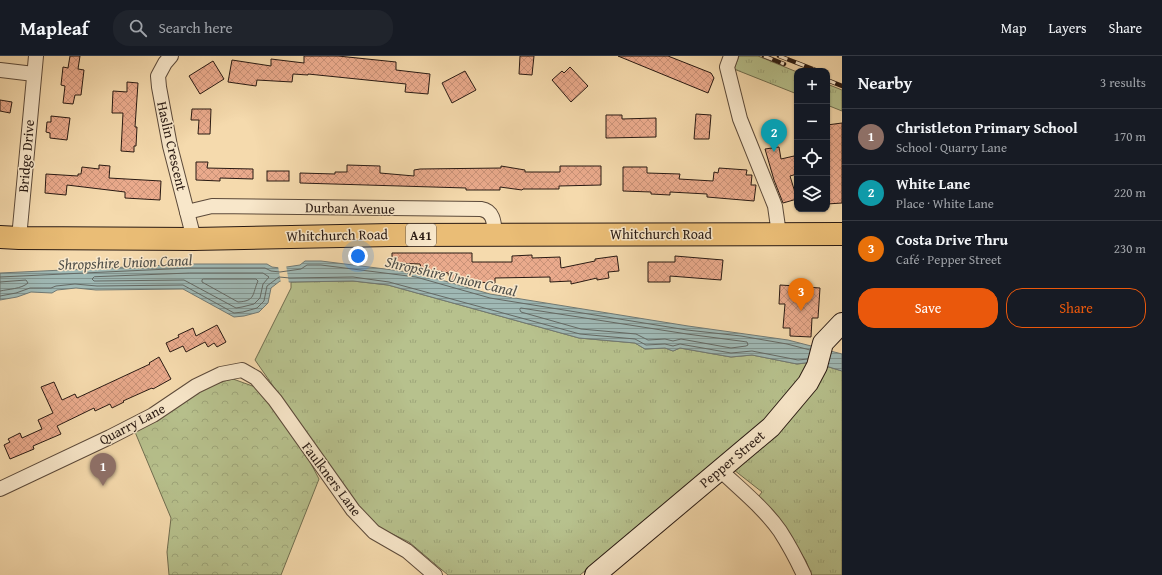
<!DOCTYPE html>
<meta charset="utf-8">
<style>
:root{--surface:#171b24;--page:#20242c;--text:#f1f3f6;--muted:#9ea1a6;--line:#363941;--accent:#ea580c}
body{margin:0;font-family:"Gentium Book Plus",serif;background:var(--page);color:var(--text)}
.controls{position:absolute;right:12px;top:12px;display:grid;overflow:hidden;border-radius:8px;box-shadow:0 1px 3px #0004}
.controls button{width:36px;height:36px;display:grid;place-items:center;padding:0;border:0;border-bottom:1px solid var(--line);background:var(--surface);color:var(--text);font:20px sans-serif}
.you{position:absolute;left:358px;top:200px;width:14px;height:14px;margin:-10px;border:3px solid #fff;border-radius:50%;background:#1a73e8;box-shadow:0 0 0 6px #1a73e833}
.badge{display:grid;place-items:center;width:26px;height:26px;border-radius:50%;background:var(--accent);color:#fff;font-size:13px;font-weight:700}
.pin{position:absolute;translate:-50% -33px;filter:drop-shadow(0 1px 2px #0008)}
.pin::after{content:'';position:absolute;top:21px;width:14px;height:12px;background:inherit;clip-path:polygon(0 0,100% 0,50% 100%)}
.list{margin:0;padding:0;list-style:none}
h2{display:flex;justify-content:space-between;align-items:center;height:52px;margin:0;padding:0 16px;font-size:17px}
h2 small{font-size:13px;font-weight:400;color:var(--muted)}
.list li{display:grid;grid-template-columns:26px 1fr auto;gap:12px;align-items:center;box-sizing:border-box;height:56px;padding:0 16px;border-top:1px solid var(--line)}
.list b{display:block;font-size:15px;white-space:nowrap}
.list p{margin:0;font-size:13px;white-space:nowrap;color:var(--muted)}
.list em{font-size:13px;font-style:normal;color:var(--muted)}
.actions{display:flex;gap:8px;padding:12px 16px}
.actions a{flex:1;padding:9px 0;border:1px solid var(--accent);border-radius:16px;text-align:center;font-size:14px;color:var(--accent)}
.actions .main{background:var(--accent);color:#fff}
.icon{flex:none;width:22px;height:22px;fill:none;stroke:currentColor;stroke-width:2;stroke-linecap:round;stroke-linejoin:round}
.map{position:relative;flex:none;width:842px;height:519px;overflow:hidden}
header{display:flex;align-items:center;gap:24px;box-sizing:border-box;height:56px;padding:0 20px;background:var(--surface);border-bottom:1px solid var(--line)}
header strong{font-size:19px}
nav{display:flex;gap:22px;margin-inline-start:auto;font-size:14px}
.search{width:280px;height:36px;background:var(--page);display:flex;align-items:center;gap:10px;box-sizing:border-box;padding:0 14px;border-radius:16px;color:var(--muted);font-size:15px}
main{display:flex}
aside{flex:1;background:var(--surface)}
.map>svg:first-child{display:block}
.grass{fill:url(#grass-tufts);stroke:#706e50}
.forest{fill:url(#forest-crowns);stroke:#706e50}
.water{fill:url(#water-rules);stroke:#707974}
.pier{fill:#f5daad}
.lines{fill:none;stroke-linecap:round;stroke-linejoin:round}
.shore{stroke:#646964;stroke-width:1}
.building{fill:url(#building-cross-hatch);stroke:#291a13}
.street-casing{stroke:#5c4a3a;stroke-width:16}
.secondary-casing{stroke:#291a13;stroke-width:22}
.highway-casing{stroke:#291a13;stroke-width:24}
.street{stroke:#f8e7ca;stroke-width:14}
.secondary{stroke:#f8e7ca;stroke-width:20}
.highway{stroke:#eabd76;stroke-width:22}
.rail-casing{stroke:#291a13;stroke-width:4.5}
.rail{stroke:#f8e7ca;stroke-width:3;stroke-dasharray:9;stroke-linecap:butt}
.labels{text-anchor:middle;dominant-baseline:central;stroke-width:3;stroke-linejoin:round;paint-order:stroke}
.shield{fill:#f8e7ca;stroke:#67584a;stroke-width:1}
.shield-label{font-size:13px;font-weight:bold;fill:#291a13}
.street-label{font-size:14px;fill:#291a13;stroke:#f8e7ca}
.water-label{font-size:15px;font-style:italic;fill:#52514b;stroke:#f8e7ca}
</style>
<header>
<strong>Mapleaf</strong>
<div class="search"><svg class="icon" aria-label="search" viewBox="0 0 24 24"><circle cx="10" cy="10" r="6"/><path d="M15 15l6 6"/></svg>Search here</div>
<nav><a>Map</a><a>Layers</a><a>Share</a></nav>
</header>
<main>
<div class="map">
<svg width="842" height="519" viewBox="0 0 842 519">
<defs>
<pattern id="grass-tufts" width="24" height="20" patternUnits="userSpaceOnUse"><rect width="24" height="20" fill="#b7c18d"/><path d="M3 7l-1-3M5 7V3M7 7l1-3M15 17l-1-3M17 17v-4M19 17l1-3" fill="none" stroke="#9da579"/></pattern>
<pattern id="forest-crowns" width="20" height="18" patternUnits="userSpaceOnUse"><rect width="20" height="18" fill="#b7c18d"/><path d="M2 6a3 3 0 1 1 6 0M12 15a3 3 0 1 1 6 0" fill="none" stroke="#9da579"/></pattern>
<pattern id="water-rules" width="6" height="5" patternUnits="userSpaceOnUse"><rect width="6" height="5" fill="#9fb8b4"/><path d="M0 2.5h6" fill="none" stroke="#829591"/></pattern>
<pattern id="building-cross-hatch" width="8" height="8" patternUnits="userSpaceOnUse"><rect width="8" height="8" fill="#eaaa8c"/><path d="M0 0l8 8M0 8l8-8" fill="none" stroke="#c99278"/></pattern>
</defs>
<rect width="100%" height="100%" fill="#f5daad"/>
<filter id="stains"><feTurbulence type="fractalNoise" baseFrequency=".005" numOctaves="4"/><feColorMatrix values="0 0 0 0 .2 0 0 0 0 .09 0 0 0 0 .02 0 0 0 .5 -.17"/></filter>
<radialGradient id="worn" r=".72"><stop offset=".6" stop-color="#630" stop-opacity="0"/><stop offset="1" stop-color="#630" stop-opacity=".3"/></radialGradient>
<!-- grass -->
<g class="grass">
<polygon points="739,0 758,0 797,16 797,38 734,13"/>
<polygon points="827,28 842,34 842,55 827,49"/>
<polygon points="353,225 388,229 579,282 635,287 645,293 665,292 673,295 680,292 731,301 752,299 797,308 813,306 757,373 580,519 448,519 409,486 384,474 374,467 358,452 255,304 291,232 291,226"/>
<polygon points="822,309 842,315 842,519 811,519 806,505 777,459 759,440 762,436 734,414 825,317"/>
</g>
<!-- forest -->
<path class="forest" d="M233,323L258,332L307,400L319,423L281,519H169L167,496L171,462L135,376C166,356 197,331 233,323Z"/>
<!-- water -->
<polygon class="water" points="305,205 321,205 417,217 490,238 688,270 788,284 842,298 842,315 813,306 797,308 752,299 731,301 680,292 673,295 665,292 645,293 635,287 579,282 388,229 353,225 290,226 280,225 271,232 268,247 259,256 244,260 234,261 183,233 96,234 76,232 57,234 52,237 31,236 17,241 0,244 0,217 190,208 267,208 272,211 280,212 300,209"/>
<!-- pier -->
<polygon class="pier" points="286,209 288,221 289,228 281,227 278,210"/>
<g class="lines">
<!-- shore -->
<g class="shore">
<polygon points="190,217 263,217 269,221 263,228 260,242 254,248 242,251 236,252 184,224 97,225 94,225 92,223 94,221"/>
<polyline points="0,221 190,212 265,212 271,215 280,216 301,213 307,209 321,209 416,221 490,242 687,274 741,280 787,288 810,294"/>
<path d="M204,223H256L258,225C252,238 256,245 238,246L202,226V224Z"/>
<path d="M0,226L26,224L28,227C21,233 9,233 0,235"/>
<polyline points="0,240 16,237 30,232 51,232 56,230 75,228 97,230 183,229 234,257 243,256 257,252 264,245 267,230 279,221 290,222 353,221 389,226 580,278 635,283 646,289 665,288 673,290 680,288 731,297 752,295 798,304 808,303"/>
<polygon points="521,252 687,278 740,285 747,286 748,289 746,290 731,292 681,283 673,285 665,283 648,284 636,278 581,273 521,256 520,254"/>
</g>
</g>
<!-- building -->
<g class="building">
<polygon points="70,0 80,0 78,13 84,14 81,39 75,39 73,48 63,47 65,30 61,29 63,11 68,12"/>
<polygon points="304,0 338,0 396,6 396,14 430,18 428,38 405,36 406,28 308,18 308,19 293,18 292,26 257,24 256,30 228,26 232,4 271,10 271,3 304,7"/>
<polygon points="520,0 534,0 532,19 519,18"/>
<polygon points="618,0 668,0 711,17 714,22 708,37"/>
<polygon points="213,5 224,23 200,38 189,20"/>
<polygon points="570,11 588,30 571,46 552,24 562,15 564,17"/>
<polygon points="465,15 476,34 452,47 442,27"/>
<polygon points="127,26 138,27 135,71 137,71 136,90 134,90 134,96 121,95 123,57 112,57 113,35 127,36"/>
<polygon points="0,44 12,46 10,57 0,55"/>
<polygon points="192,53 211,53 210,78 198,78 199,64 191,64"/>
<polygon points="696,58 711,59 709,83 694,83"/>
<polygon points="606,59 622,59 622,63 656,62 656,81 606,82"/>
<polygon points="51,60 70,62 67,84 50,82 50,77 46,76 47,66 51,66"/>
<polygon points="842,67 842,147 827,148 827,69"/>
<polygon points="779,91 781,103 794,100 797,110 797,118 790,120 797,143 783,147 774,124 765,93"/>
<polygon points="196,106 208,106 207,112 253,113 253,123 220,122 220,125 196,124"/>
<polygon points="99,109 110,110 109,122 161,125 160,144 125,142 125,136 67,129 66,139 45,137 46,118 78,120 78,118 81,118 82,111 99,113"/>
<polygon points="347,109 380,110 380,117 414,120 414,114 420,113 501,112 501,110 525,114 525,116 560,116 560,110 601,110 601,129 559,130 559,133 523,133 522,134 500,131 500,134 466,134 466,132 300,127 300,117 335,118 335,116 347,116"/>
<polygon points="623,111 647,111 647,117 680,118 679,123 713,125 714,116 718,117 719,112 747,114 746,119 752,119 751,129 756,129 754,145 707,141 707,138 670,136 670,139 651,138 651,136 623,135"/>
<rect x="267" y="115" width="22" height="10"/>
<polygon points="392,197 472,197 472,206 512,206 512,200 532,199 532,202 560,201 561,212 595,205 595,203 617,200 619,215 608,216 609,222 597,224 597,222 571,228 571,225 550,226 550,221 495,222 495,227 456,225 449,223 448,217 421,212 420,208 392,207"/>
<polygon points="675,200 723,204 721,224 670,220 670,226 648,226 648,206 675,206"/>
<polygon points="796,224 806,225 806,231 820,232 818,262 812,262 811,281 790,280 790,272 783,272 785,248 779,248 780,229 796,230"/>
<polygon points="217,269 226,286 217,291 214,287 208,291 205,286 186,296 183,290 170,296 166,287 179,281 178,279 193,272 196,280"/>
<polygon points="159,301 171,323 153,333 152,332 123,345 124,346 112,352 110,348 95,355 94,352 57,370 61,378 33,390 34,393 10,403 4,389 10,386 8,383 20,377 22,382 42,373 38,364 53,357 41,331 54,326 62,344 75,338 77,342 150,308 149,307"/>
</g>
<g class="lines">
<!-- street casing -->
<g class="street-casing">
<g id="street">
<polyline points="171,0 165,7 158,20 159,31 170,90 194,183"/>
<polyline points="731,0 727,11 740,63 775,150 779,178"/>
<polyline points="0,14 34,18"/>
<path d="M187,156L212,150L481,153C494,155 494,167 495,179"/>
<polyline points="19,182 36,0"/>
<path d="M719,413C740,433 764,452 780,475C789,489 797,504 804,519"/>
<polyline points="0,433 110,381 153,359 196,330 221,318 242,314 256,322 275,344 353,454 374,476 407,495 435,519"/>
</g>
</g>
<!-- secondary casing -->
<g class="secondary-casing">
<polyline id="secondary" points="595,519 771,371 808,327 817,310 823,287 842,267"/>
</g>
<!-- highway casing -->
<g class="highway-casing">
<polyline id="highway" points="0,181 19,182 194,183 390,179 842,178"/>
</g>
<!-- street -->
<use href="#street" class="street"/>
<!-- secondary -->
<use href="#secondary" class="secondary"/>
<!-- highway -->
<use href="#highway" class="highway"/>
<!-- rail casing -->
<g class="rail-casing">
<g id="rail">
<polyline points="764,0 784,8"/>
<polyline points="779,0 818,15"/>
<polyline points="827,24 842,30"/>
</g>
</g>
<!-- rail -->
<use href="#rail" class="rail"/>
</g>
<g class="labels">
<!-- shield labels -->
<rect class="shield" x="406" y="168" width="30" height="22" rx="3"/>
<g class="shield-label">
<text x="421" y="179">A41</text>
</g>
<!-- street labels -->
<g class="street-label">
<text transform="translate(172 90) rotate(77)">Haslin Crescent</text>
<text transform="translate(26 100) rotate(-85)">Bridge Drive</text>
<text transform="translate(350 152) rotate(1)">Durban Avenue</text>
<text x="661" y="178">Whitchurch Road</text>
<text transform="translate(337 179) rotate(-1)">Whitchurch Road</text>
<text transform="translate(132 368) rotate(-28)">Quarry Lane</text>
<text transform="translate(732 403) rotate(-40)">Pepper Street</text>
<text transform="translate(332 423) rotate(53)">Faulkners Lane</text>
</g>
<!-- water labels -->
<g class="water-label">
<text transform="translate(125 206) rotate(-2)">Shropshire Union Canal</text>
<text transform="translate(451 220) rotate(13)">Shropshire Union Canal</text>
</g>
</g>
<rect width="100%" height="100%" filter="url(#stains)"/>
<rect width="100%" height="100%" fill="url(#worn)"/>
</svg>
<div class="controls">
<button>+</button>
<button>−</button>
<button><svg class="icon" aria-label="locate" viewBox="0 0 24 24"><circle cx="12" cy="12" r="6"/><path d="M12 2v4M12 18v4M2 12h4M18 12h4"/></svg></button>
<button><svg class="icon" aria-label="layers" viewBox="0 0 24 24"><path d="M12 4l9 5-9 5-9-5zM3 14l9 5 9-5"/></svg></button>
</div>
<div class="you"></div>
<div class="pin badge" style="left:103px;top:430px;background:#8d6e63">1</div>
<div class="pin badge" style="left:774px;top:96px;background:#0f9aa8">2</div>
<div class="pin badge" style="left:801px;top:255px;background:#e8710a">3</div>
</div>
<aside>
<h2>Nearby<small>3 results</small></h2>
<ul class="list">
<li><span class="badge" style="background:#8d6e63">1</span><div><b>Christleton Primary School</b><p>School · Quarry Lane</p></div><em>170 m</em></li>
<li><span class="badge" style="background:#0f9aa8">2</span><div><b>White Lane</b><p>Place · White Lane</p></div><em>220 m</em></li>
<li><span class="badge" style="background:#e8710a">3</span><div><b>Costa Drive Thru</b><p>Café · Pepper Street</p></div><em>230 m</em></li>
</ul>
<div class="actions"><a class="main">Save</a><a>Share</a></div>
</aside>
</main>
